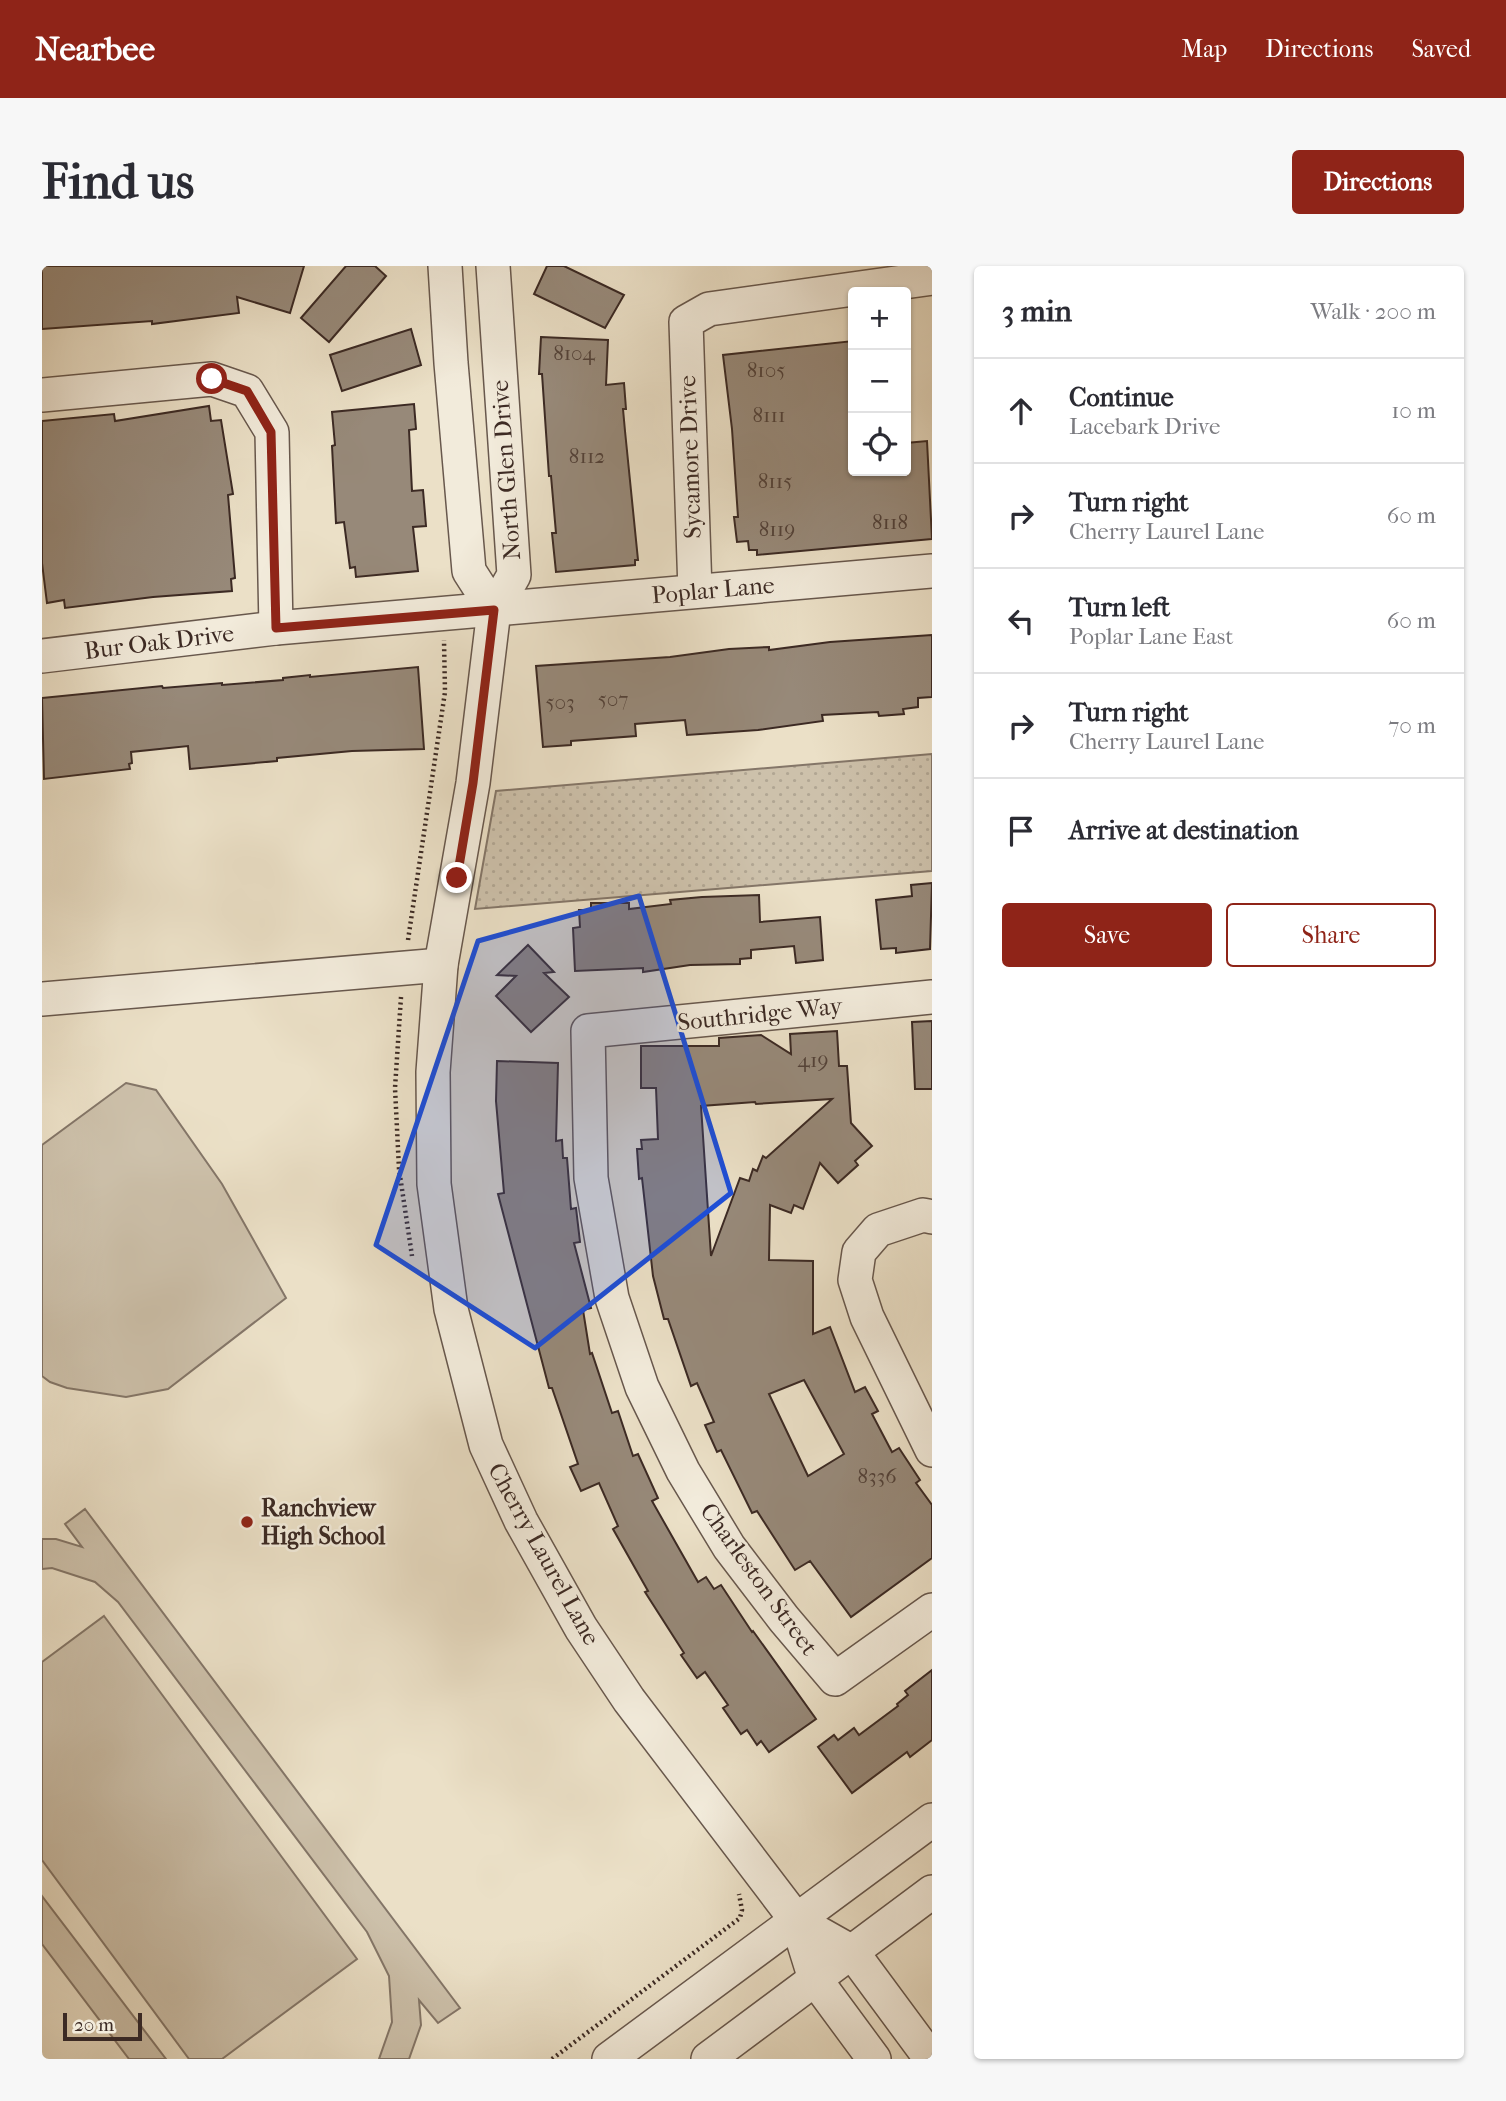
<!DOCTYPE html>
<meta charset="utf-8">
<style>
:root{--surface:#fff;--page:#f7f7f7;--text:#2b2b33;--muted:#7c7c81;--line:#e1e1e2;--accent:#8f2418}
body{margin:0;font-family:"IM FELL French Canon",serif;background:var(--page);color:var(--text)}
.controls{position:absolute;right:21px;top:21px;display:grid;overflow:hidden;border-radius:7px;box-shadow:0 2px 5px #0004}
.controls button{width:63px;height:63px;display:grid;place-items:center;padding:0;border:0;border-bottom:2px solid var(--line);background:var(--surface);color:var(--text);font:35px sans-serif}
.scale{position:absolute;left:21px;bottom:18px;width:79px;box-sizing:border-box;padding-left:7px;border:4px solid #3c2a24;border-top:0;font-size:19px;line-height:24px;white-space:nowrap;color:#3c2a24;-webkit-text-stroke:5px #f2ebdb;paint-order:stroke}
.stop{position:absolute;width:21px;height:21px;margin:-16px;border:5px solid #8f2418;border-radius:50%;background:#fff}
.stop.end{background:#8f2418;border-color:#fff;box-shadow:0 2px 7px #0008}
.list{margin:0;padding:0;list-style:none}
h2{display:flex;justify-content:space-between;align-items:center;height:91px;margin:0;padding:0 28px;font-size:30px}
h2 small{font-size:23px;font-weight:400;color:var(--muted)}
.list li{display:grid;grid-template-columns:46px 1fr auto;gap:21px;align-items:center;box-sizing:border-box;height:105px;padding:0 28px;border-top:2px solid var(--line)}
.list b{display:block;font-size:26px;white-space:nowrap}
.list p{margin:0;font-size:23px;white-space:nowrap;color:var(--muted)}
.list em{font-size:23px;font-style:normal;color:var(--muted)}
.actions{display:flex;gap:14px;padding:21px 28px}
.actions a{flex:1;padding:16px 0;border:2px solid var(--accent);border-radius:7px;text-align:center;font-size:24px;color:var(--accent)}
.actions .main{background:var(--accent);color:#fff}
.icon{flex:none;width:38px;height:38px;fill:none;stroke:currentColor;stroke-width:2;stroke-linecap:round;stroke-linejoin:round}
.map{position:relative;flex:none;width:890px;height:1793px;overflow:hidden;border-radius:7px}
header{display:flex;align-items:center;gap:42px;box-sizing:border-box;height:98px;padding:0 35px;background:var(--accent);color:#fff}
header strong{font-size:33px}
nav{display:flex;gap:38px;margin-inline-start:auto;font-size:24px}
.intro{display:flex;align-items:center;justify-content:space-between;box-sizing:border-box;height:168px;padding:0 42px}
h1{margin:0;font-size:49px}
.button{padding:18px 32px;border-radius:7px;background:var(--accent);color:#fff;font-size:24px;font-weight:700}
main{display:flex;gap:42px;padding:0 42px}
aside{flex:1;background:var(--surface);border-radius:7px;box-shadow:0 2px 5px #0004}
.map>svg:first-child{display:block}
.grass{fill:url(#grass-dots);stroke:#847668;stroke-width:2}
.pitch{fill:#cdc1ab;stroke:#847668;stroke-width:2}
.building{fill:#978979;stroke:#3c2a24;stroke-width:2;fill-rule:evenodd}
.lines{fill:none;stroke-linecap:round;stroke-linejoin:round}
.minor-casing{stroke:#68584d;stroke-width:36}
.path{stroke:#3c2a24;stroke-width:4.5;stroke-dasharray:2 3.5;stroke-linecap:butt}
.minor{stroke:#f2ebdb;stroke-width:33}
.route{stroke:#8f2418;stroke-width:9}
.marked{fill:#1d4ed8;fill-opacity:0.2;stroke:#1d4ed8;stroke-width:5;stroke-linejoin:round}
.poi-dot{fill:#8f2418;stroke:#f2ebdb;stroke-width:2.5}
.labels{text-anchor:middle;dominant-baseline:central;stroke-width:5;stroke-linejoin:round;paint-order:stroke}
.number-label{font-size:21px;fill:#534239}
.street-label{font-size:24px;fill:#3c2a24;stroke:#f2ebdb}
.poi-label{font-size:24px;font-weight:bold;fill:#3c2a24;stroke:#f2ebdb;text-anchor:start}
</style>
<header>
<strong>Nearbee</strong>
<nav><a>Map</a><a>Directions</a><a>Saved</a></nav>
</header>
<div class="intro"><h1>Find us</h1><a class="button">Directions</a></div>
<main>
<div class="map">
<svg width="890" height="1793" viewBox="0 0 890 1793">
<defs>
<pattern id="grass-dots" width="8" height="8" patternUnits="userSpaceOnUse" patternTransform="scale(1.75)"><rect width="8" height="8" fill="#cdc1ab"/><path d="M2 2h.1M6 6h.1" fill="none" stroke="#b1a693" stroke-width="1.8" stroke-linecap="round"/></pattern>
</defs>
<rect width="100%" height="100%" fill="#ebe0c7"/>
<filter id="stains"><feTurbulence type="fractalNoise" baseFrequency=".00286" numOctaves="4"/><feColorMatrix values="0 0 0 0 .2 0 0 0 0 .09 0 0 0 0 .02 0 0 0 .5 -.17"/></filter>
<radialGradient id="worn" r=".72"><stop offset=".6" stop-color="#630" stop-opacity="0"/><stop offset="1" stop-color="#630" stop-opacity=".3"/></radialGradient>
<!-- grass -->
<polygon class="grass" points="890,488 890,605 433,643 454,525"/>
<!-- pitch -->
<g class="pitch">
<polygon points="84,817 114,824 180,918 244,1032 126,1123 84,1131 25,1122 8,1116 0,1110 0,879"/>
<polygon points="43,1243 418,1742 396,1757 377,1734 379,1759 367,1793 337,1793 350,1756 347,1710 325,1666 76,1336 53,1316 10,1302 0,1303 0,1273 14,1273 40,1281 23,1258"/>
<polygon points="62,1350 315,1693 180,1793 147,1793 0,1594 0,1396"/>
<polygon points="0,1630 124,1793 87,1793 0,1678"/>
</g>
<!-- building -->
<g class="building">
<polygon points="0,0 262,0 248,47 195,31 197,47 110,58 110,55 0,63"/>
<polygon points="304,0 333,0 344,10 287,76 259,52"/>
<polygon points="505,0 522,0 582,29 563,62 492,28"/>
<polygon points="369,63 379,99 300,125 288,89"/>
<polygon points="499,71 566,74 564,119 582,117 584,143 581,143 583,165 596,294 593,294 593,299 514,306 510,267 514,267 509,210 507,210 500,108 497,108"/>
<polygon points="811,75 811,205 864,205 864,177 885,175 890,273 715,289 715,284 707,284 706,275 695,276 692,251 696,251 690,163 681,89"/>
<polygon points="372,138 374,163 367,164 370,225 381,224 384,260 371,261 376,305 314,311 313,301 308,302 302,256 294,257 290,180 293,179 290,146"/>
<polygon points="167,140 169,155 179,154 191,228 186,229 193,312 189,313 190,325 111,331 23,342 22,334 5,337 0,297 0,155 72,148 73,155"/>
<polygon points="890,369 890,431 876,432 876,441 861,443 862,448 837,450 836,446 780,449 781,455 716,464 645,469 643,454 593,458 594,470 529,475 529,479 501,481 494,400 628,391 687,383 727,381 727,384 788,376"/>
<polygon points="376,401 382,483 310,485 235,492 235,495 148,503 146,480 89,486 90,497 87,498 88,503 2,513 0,432 120,420 121,422 180,417 180,419 241,414 241,412 268,409 268,411"/>
<polygon points="890,617 888,683 854,687 854,682 839,683 834,634 870,630 869,619"/>
<polygon points="717,629 718,656 778,651 781,694 754,697 752,680 709,684 709,692 698,693 698,698 648,699 601,706 601,702 533,705 531,662 538,661 537,644 549,644 549,637 587,637 587,643 629,638 628,634 660,631"/>
<polygon points="486,679 512,706 502,707 527,731 489,766 454,730 474,710 455,709"/>
<polygon points="890,755 890,823 873,823 870,756"/>
<path d="M795,765L797,800H805L809,857L830,880L813,895L816,899L796,917L778,897L761,943L752,939L749,947L728,939L727,994L771,995V1068L788,1061L813,1126L823,1121L836,1145L830,1148L850,1186L857,1182L878,1214L874,1217L890,1239V1292L809,1351L768,1295L753,1304L715,1245L710,1247L679,1184L675,1186L663,1159L672,1156L655,1117L649,1120L626,1053H622L611,1010L600,912L597,913L595,883H600L599,874L616,873L614,822H599V780H677V772L719,769L749,788L748,768ZM790,833L724,892L721,890L715,905L711,903L707,915L698,912L669,990L659,840L713,836L714,838ZM762,1114L802,1188L766,1210L727,1128Z"/>
<polygon points="455,795 516,797 514,875 520,874 521,892 525,892 529,943 534,942 538,976 532,977 549,1042 541,1044 548,1088 550,1087 570,1147 576,1145 591,1190 596,1188 616,1232 610,1235 656,1316 664,1311 672,1323 679,1319 710,1366 711,1365 774,1453 727,1486 719,1475 715,1479 705,1464 699,1468 681,1442 686,1439 663,1406 655,1412 639,1389 642,1387 603,1326 606,1325 571,1263 576,1260 557,1217 539,1225 528,1201 536,1198 510,1122 507,1122 456,928 462,927 454,835"/>
<polygon points="890,1404 890,1474 868,1491 865,1486 810,1527 776,1481 792,1469 796,1474 812,1462 817,1469 856,1440 855,1438 866,1429 863,1425"/>
</g>
<g class="lines">
<!-- minor casing -->
<g class="minor-casing">
<g id="minor">
<polyline points="403,0 409,97 427,305 452,344"/>
<polyline points="451,0 472,309 452,344 431,517 399,699 391,806 392,918 409,1043 444,1179 479,1255 539,1362 587,1434 755,1655 773,1713 832,1793"/>
<polyline points="0,129 170,113 205,125 230,166 234,362"/>
<polyline points="653,325 644,56 667,43 890,12"/>
<polyline points="0,390 234,362 890,305"/>
<polyline points="890,731 546,765 549,912 570,1032 600,1121 641,1205 687,1281 742,1353 793,1413 890,1344"/>
<polyline points="0,733 399,699"/>
<polyline points="890,951 881,949 836,964 817,986 813,1014 825,1051 890,1184"/>
<polyline points="755,1655 810,1686 889,1793"/>
<polyline points="567,1793 890,1554"/>
<polyline points="666,1793 890,1626"/>
</g>
</g>
<!-- path -->
<g class="path">
<polyline points="366,674 403,426 402,374"/>
<polyline points="359,731 353,822 357,903 370,990"/>
<polyline points="510,1793 698,1652 700,1644 697,1628"/>
</g>
<!-- minor -->
<use href="#minor" class="minor"/>
</g>
<g class="lines">
<!-- route -->
<polyline class="route" points="170,113 205,125 229,166 234,362 452,344 431,517 415,612"/>
</g>
<!-- marked area -->
<path class="marked" d="M597,630L689,927L493,1082L334,979L436,675Z"/>
<!-- markers -->
<circle class="poi-dot" cx="205" cy="1256" r="7"/>
<g class="labels">
<!-- number labels -->
<g class="number-label">
<text x="532" y="87">8104</text>
<text x="724" y="104">8105</text>
<text x="727" y="149">8111</text>
<text x="545" y="190">8112</text>
<text x="733" y="215">8115</text>
<text x="848" y="256">8118</text>
<text x="735" y="263">8119</text>
<text x="571" y="433">507</text>
<text x="518" y="436">503</text>
<text x="771" y="794">419</text>
<text x="835" y="1210">8336</text>
</g>
<!-- street labels -->
<g class="street-label">
<text transform="translate(648 191) rotate(-92)">Sycamore Drive</text>
<text transform="translate(464 204) rotate(-94)">North Glen Drive</text>
<text transform="translate(671 324) rotate(-5)">Poplar Lane</text>
<text transform="translate(117 376) rotate(-7)">Bur Oak Drive</text>
<text transform="translate(718 748) rotate(-6)">Southridge Way</text>
<text transform="translate(502 1288) rotate(61)">Cherry Laurel Lane</text>
<text transform="translate(717 1313) rotate(54)">Charleston Street</text>
</g>
<!-- poi labels -->
<g class="poi-label">
<text x="219" y="1242">Ranchview<tspan x="219" dy="28">High School</tspan></text>
</g>
</g>
<rect width="100%" height="100%" filter="url(#stains)"/>
<rect width="100%" height="100%" fill="url(#worn)"/>
</svg>
<div class="controls">
<button>+</button>
<button>−</button>
<button><svg class="icon" aria-label="locate" viewBox="0 0 24 24"><circle cx="12" cy="12" r="6"/><path d="M12 2v4M12 18v4M2 12h4M18 12h4"/></svg></button>
</div>
<div class="scale">20 m</div>
<div class="stop" style="left:170px;top:113px"></div>
<div class="stop end" style="left:415px;top:612px"></div>
</div>
<aside>
<h2>3 min<small>Walk · 200 m</small></h2>
<ul class="list">
<li><svg class="icon" aria-label="ahead" viewBox="0 0 24 24"><path d="M12 20V5M6 11l6-6 6 6"/></svg><div><b>Continue</b><p>Lacebark Drive</p></div><em>10 m</em></li>
<li><svg class="icon" aria-label="right" viewBox="0 0 24 24"><path d="M7 20v-9h11M14 6l5 5-5 5"/></svg><div><b>Turn right</b><p>Cherry Laurel Lane</p></div><em>60 m</em></li>
<li><svg class="icon" aria-label="left" viewBox="0 0 24 24"><path d="M17 20v-9H6M10 6l-5 5 5 5"/></svg><div><b>Turn left</b><p>Poplar Lane East</p></div><em>60 m</em></li>
<li><svg class="icon" aria-label="right" viewBox="0 0 24 24"><path d="M7 20v-9h11M14 6l5 5-5 5"/></svg><div><b>Turn right</b><p>Cherry Laurel Lane</p></div><em>70 m</em></li>
<li><svg class="icon" aria-label="arrive" viewBox="0 0 24 24"><path d="M6 21V4h12l-3 4 3 4H6"/></svg><div><b>Arrive at destination</b></div></li>
</ul>
<div class="actions"><a class="main">Save</a><a>Share</a></div>
</aside>
</main>
